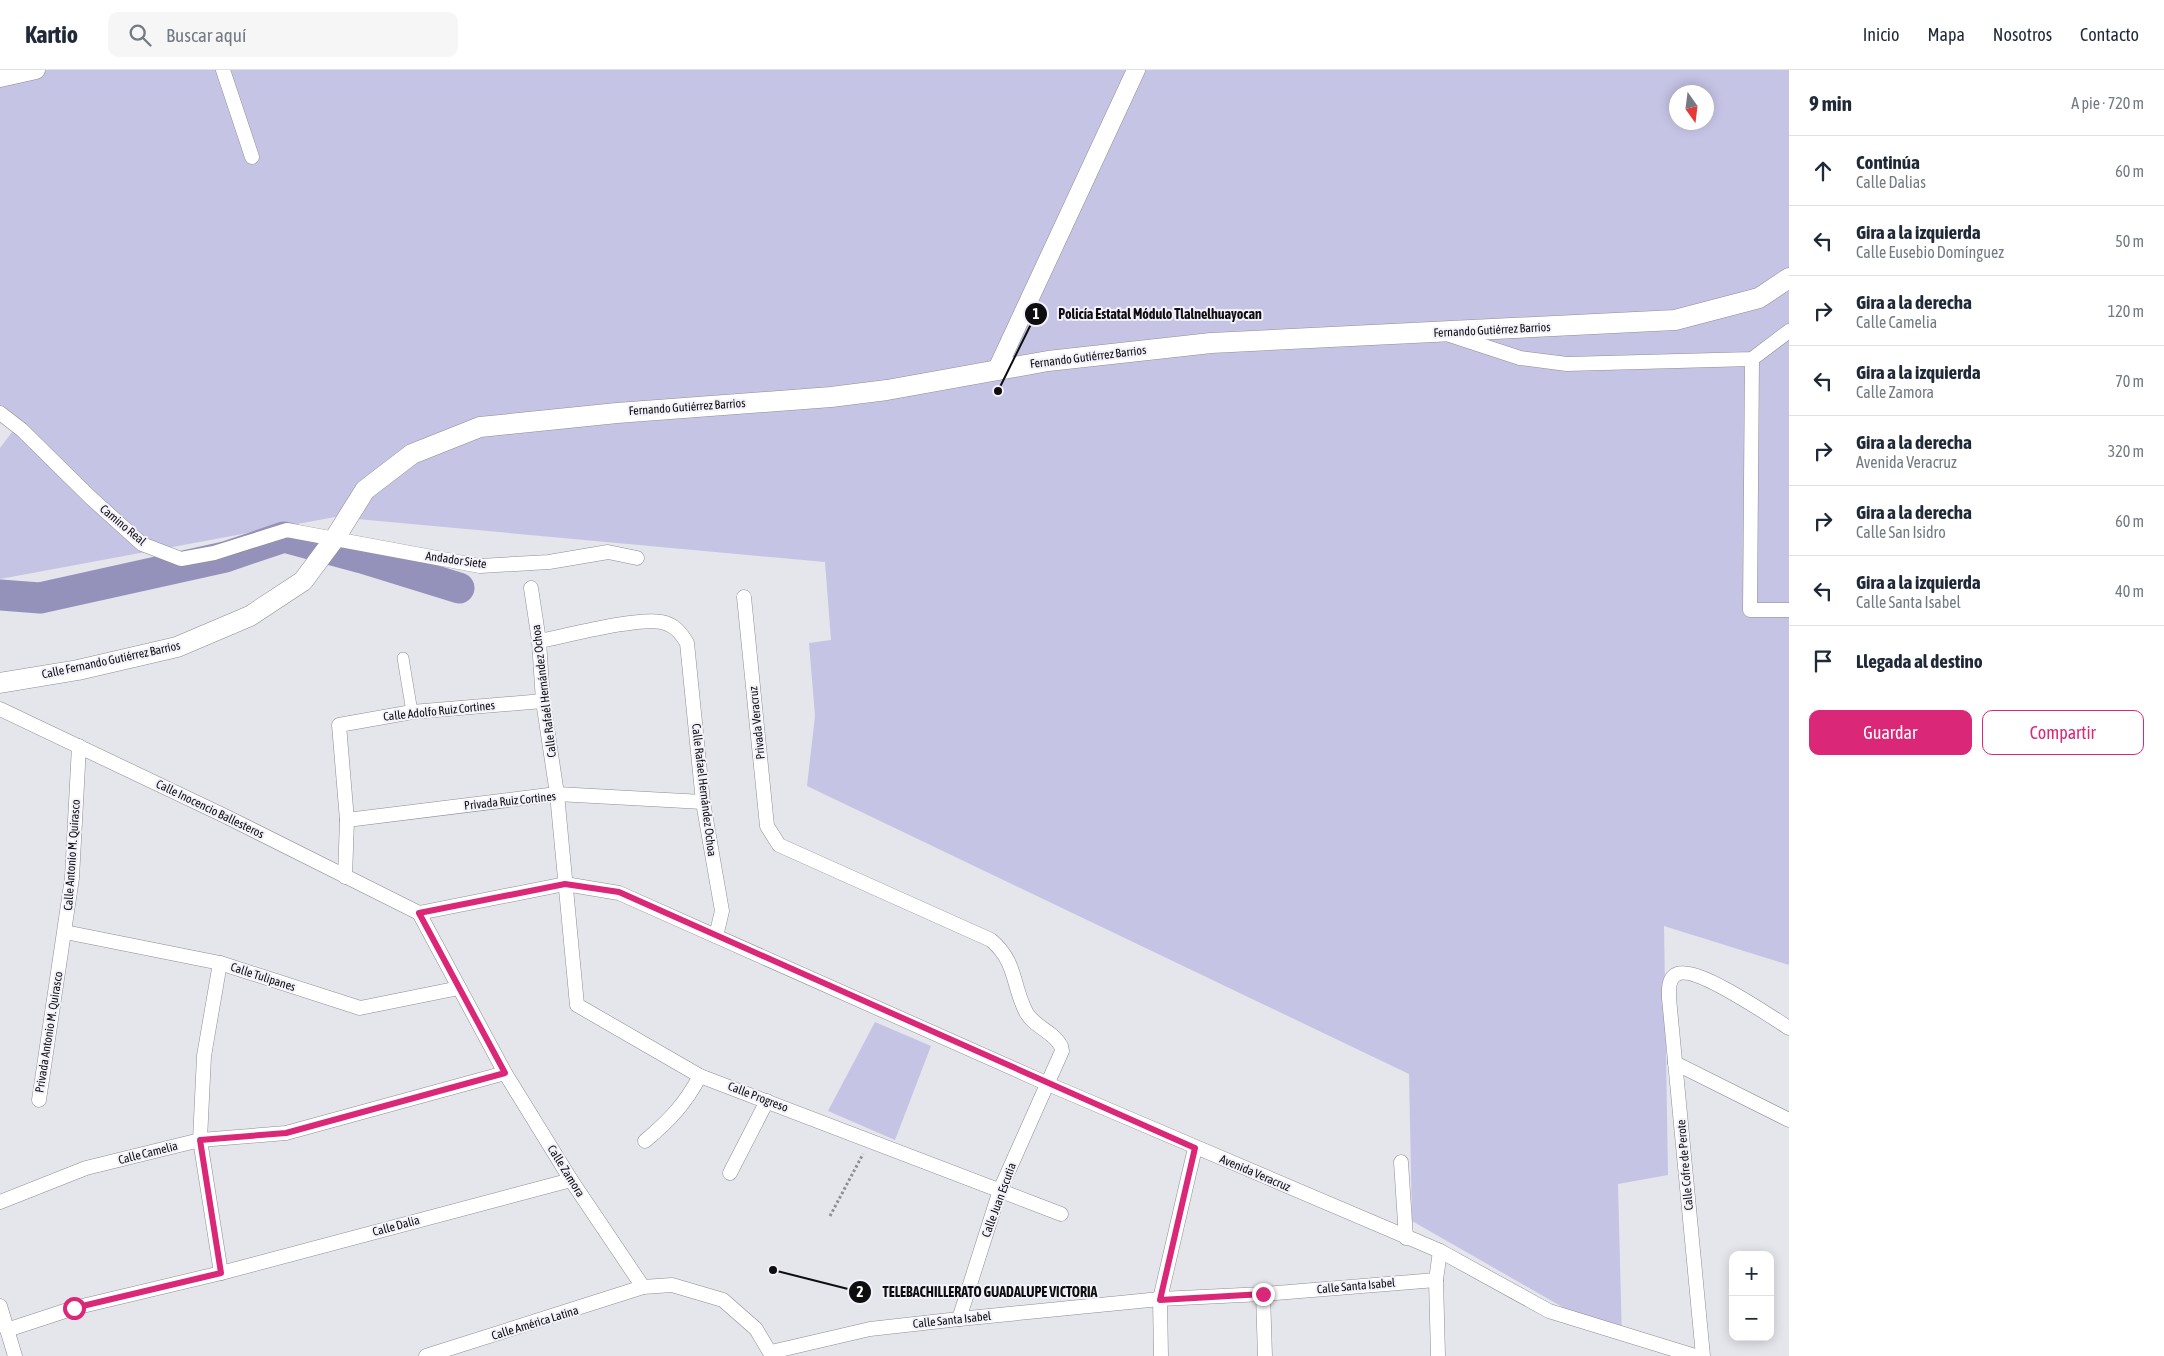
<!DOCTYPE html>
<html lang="es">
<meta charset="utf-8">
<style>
:root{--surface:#fff;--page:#f6f6f7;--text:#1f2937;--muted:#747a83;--line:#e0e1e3;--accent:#db2777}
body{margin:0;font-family:"Asap Condensed",sans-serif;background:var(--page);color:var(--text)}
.controls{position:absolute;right:15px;bottom:15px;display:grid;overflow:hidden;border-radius:10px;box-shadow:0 2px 12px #0003}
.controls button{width:45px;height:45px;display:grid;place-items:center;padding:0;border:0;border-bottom:1px solid var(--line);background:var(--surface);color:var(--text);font:25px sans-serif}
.compass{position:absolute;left:1669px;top:15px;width:45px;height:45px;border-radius:50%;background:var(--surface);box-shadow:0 2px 12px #0003;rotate:166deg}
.stop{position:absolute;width:15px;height:15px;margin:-11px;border:4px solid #db2777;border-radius:50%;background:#fff}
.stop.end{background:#db2777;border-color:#fff;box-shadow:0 1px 5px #0008}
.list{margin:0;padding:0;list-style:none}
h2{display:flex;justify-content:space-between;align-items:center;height:65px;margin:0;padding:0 20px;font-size:21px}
h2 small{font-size:16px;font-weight:400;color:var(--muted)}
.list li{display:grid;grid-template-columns:32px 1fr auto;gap:15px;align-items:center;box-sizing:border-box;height:70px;padding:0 20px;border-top:1px solid var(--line)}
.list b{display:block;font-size:19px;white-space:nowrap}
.list p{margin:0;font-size:16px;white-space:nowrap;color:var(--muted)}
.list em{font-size:16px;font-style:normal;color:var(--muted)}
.actions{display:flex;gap:10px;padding:15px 20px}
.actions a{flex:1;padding:11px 0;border:1px solid var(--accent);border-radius:10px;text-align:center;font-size:18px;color:var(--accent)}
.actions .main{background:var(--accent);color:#fff}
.icon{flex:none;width:28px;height:28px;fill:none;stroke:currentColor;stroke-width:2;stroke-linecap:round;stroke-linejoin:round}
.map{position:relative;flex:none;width:1789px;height:1286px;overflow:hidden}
header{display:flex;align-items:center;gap:30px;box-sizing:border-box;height:70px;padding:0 25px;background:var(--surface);border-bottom:1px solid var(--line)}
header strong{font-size:24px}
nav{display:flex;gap:28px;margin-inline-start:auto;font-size:18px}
.search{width:350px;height:45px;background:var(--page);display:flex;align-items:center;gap:12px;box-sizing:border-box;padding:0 18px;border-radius:10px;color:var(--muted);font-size:19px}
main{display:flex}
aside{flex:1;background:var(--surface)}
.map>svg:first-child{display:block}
.green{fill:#c6c4e5;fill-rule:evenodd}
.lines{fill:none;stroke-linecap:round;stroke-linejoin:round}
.river{stroke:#9491bb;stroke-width:31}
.pedestrian-casing{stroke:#8e8d94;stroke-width:12}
.minor-casing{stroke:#8e8d94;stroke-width:15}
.tertiary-casing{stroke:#8e8d94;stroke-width:19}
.secondary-casing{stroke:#8e8d94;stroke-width:21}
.path{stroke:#8e8e93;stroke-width:3;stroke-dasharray:2.5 2.5;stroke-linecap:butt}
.pedestrian{stroke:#fff;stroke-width:11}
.minor{stroke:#fff;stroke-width:14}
.tertiary{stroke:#fff;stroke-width:18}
.secondary{stroke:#fff;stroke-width:20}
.route{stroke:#db2777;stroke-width:6}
.labels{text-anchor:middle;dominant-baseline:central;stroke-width:4;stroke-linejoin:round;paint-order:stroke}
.street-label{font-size:12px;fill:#0e0e10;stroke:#f3f2fa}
.leader{fill:none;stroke:#0e0e10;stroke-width:2}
.callout-dot{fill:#0e0e10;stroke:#f3f2fa;stroke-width:2}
.mark-label{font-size:15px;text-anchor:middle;font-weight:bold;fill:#fff}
.callout-label{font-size:14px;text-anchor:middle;font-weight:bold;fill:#0e0e10;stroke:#f3f2fa;stroke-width:4;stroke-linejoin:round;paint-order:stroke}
</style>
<header>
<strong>Kartio</strong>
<div class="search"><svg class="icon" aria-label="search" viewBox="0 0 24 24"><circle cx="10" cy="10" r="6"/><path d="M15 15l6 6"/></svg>Buscar aquí</div>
<nav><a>Inicio</a><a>Mapa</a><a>Nosotros</a><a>Contacto</a></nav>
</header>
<main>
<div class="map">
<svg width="1789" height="1286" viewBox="0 0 1789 1286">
<rect width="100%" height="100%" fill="#e5e5ec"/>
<!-- green -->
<g class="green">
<path d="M0,0H1789V895L1664,856L1668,1105L1618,1114L1622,1271L1412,1151L1409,1004L807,716L815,646L809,573L831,570L825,492L335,447L0,509V378L18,354L0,345ZM1676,22H1706V52H1676Z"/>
<polygon points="875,952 931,976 895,1070 828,1041"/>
</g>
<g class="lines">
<!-- river -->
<polyline class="river" points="0,525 40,528 225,487 284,467 362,488 459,518"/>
<!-- pedestrian casing -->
<g class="pedestrian-casing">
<polyline id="pedestrian" points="403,588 412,642"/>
</g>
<!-- minor casing -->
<g class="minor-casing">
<g id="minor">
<polyline points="223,0 252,87"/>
<polyline points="1450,265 1520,288 1567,294 1752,289 1789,261"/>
<polyline points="1752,289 1750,540 1789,540"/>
<polyline points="0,343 22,360 91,428 142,474 181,489 214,483 287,460 480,496 549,492 608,482 637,488"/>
<polyline points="531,518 539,571 543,631 557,724 577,935 700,1006 1061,1144"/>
<path d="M744,527L767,756L779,775L991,870C1017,892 1012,915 1026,942C1034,957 1054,962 1061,976L1062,981L1000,1120L959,1249"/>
<path d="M539,571C566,566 637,547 661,552C674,554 681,563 687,573L703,732L722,841L716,866"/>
<polyline points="0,639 225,746 419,843"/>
<polyline points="347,750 557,724 703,732"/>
<polyline points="345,807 347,750 339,655 412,642 543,631"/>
<polyline points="419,843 565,814 619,823 1048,1014 1440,1181 1549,1241 1695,1286"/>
<polyline points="419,843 505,1003 571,1110 643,1217"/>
<polyline points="65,862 220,893 360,938 459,918"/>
<polyline points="220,893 204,986 200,1070 221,1203"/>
<polyline points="1675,993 1789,1050"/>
<polyline points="39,1030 72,808 79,676"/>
<path d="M645,1071C670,1050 685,1034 700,1006"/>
<polyline points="1401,1092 1406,1168"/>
<polyline points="730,1103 767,1031"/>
<polyline points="0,1132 86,1098 200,1070 286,1063 505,1003"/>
<polyline points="1436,1210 1438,1286"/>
<polyline points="1263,1224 1265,1286"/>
<polyline points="0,1236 15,1286"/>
<polyline points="7,1260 74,1238 221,1203 571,1110"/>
<polyline points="771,1282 870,1259 959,1249 1160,1229 1263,1224 1436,1210 1440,1181"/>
<polyline points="426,1286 643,1217 672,1215 723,1230 756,1259 772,1286"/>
<polyline points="1161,1286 1160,1229 1195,1078"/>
<path d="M1703,1286L1669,928C1669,921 1668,911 1674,906C1690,890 1771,947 1789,958"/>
</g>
</g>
<!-- tertiary casing -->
<g class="tertiary-casing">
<g id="tertiary">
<polyline points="0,8 36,0"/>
<polyline points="997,299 1136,0"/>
</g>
</g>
<!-- secondary casing -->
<g class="secondary-casing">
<polyline id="secondary" points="0,613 78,600 177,577 250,546 303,511 335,468 365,420 412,384 480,357 617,343 831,327 887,320 1048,291 1211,273 1675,250 1759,228 1789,208"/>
</g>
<!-- path -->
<polyline class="path" points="830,1146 863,1084"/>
<!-- pedestrian -->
<use href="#pedestrian" class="pedestrian"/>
<!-- minor -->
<use href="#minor" class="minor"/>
<!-- tertiary -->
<use href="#tertiary" class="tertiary"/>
<!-- secondary -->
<use href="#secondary" class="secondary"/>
</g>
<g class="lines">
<!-- route -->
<polyline class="route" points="74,1238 221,1203 200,1070 286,1063 505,1003 419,843 565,814 619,822 1195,1078 1160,1230 1263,1224"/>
</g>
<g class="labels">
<!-- street labels -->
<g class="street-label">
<text transform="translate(1492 260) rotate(-3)">Fernando Gutiérrez Barrios</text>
<text transform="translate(1088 287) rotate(-7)">Fernando Gutiérrez Barrios</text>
<text transform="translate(687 337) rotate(-4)">Fernando Gutiérrez Barrios</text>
<text transform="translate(123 455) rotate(40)">Camino Real</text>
<text transform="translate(456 490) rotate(8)">Andador Siete</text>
<text transform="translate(111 590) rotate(-12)">Calle Fernando Gutiérrez Barrios</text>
<text transform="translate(544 621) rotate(-97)">Calle Rafaél Hernández Ochoa</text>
<text transform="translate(439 641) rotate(-6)">Calle Adolfo Ruiz Cortines</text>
<text transform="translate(757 653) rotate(-96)">Privada Veracruz</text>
<text transform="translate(704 720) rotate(83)">Calle Rafael Hernández Ochoa</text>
<text transform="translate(510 731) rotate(-6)">Privada Ruiz Cortines</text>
<text transform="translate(210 739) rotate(26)">Calle Inocencio Ballesteros</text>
<text transform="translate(72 785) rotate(-86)">Calle Antonio M. Quirasco</text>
<text transform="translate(263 907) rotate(18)">Calle Tulipanes</text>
<text transform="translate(49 962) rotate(-81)">Privada Antonio M. Quirasco</text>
<text transform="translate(758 1027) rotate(21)">Calle Progreso</text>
<text transform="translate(148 1083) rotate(-14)">Calle Camelia</text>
<text transform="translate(1685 1095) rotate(-95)">Calle Cofre de Perote</text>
<text transform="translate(566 1101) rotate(58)">Calle Zamora</text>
<text transform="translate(1255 1103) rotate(23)">Avenida Veracruz</text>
<text transform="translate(999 1130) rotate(-70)">Calle Juan Escutia</text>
<text transform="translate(396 1156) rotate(-15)">Calle Dalia</text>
<text transform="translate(1356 1216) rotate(-5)">Calle Santa Isabel</text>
<text transform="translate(952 1250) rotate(-6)">Calle Santa Isabel</text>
<text transform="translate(535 1253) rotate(-17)">Calle América Latina</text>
</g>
</g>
<!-- callouts -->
<path class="leader" d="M998 321L1036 244M773 1200L860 1222"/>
<g class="callout-dot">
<circle cx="998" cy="321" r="5"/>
<circle cx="773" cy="1200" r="5"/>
<circle cx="1036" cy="244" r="12"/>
<circle cx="860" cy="1222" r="12"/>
</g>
<g class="mark-label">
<text x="1036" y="249">1</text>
<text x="860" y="1227">2</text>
</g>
<g class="callout-label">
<text x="1160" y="249">Policía Estatal Módulo Tlalnelhuayocan</text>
<text x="990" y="1227">TELEBACHILLERATO GUADALUPE VICTORIA</text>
</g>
</svg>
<div class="controls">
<button>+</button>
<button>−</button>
</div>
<svg class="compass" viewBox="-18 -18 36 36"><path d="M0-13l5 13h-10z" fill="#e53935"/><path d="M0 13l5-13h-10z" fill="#747a83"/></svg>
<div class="stop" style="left:74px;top:1238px"></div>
<div class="stop end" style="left:1263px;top:1224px"></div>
</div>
<aside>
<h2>9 min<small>A pie · 720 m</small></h2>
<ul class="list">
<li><svg class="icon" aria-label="ahead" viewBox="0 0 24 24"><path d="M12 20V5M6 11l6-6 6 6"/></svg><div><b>Continúa</b><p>Calle Dalias</p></div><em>60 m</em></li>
<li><svg class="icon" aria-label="left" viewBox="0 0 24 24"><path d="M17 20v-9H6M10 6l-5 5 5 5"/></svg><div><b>Gira a la izquierda</b><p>Calle Eusebio Domínguez</p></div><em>50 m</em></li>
<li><svg class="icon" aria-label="right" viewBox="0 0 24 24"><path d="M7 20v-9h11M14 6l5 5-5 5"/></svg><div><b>Gira a la derecha</b><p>Calle Camelia</p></div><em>120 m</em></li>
<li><svg class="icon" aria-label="left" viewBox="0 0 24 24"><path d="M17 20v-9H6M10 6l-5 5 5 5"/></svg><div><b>Gira a la izquierda</b><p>Calle Zamora</p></div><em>70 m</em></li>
<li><svg class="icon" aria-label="right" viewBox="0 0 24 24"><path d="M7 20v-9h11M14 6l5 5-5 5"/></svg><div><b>Gira a la derecha</b><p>Avenida Veracruz</p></div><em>320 m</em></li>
<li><svg class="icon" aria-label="right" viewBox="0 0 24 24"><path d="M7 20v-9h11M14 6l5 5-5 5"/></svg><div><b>Gira a la derecha</b><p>Calle San Isidro</p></div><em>60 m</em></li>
<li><svg class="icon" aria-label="left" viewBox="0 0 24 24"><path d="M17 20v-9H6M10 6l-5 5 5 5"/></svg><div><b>Gira a la izquierda</b><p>Calle Santa Isabel</p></div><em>40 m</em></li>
<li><svg class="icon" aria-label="arrive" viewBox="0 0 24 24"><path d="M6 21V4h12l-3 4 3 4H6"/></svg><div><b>Llegada al destino</b></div></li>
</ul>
<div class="actions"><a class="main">Guardar</a><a>Compartir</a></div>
</aside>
</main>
